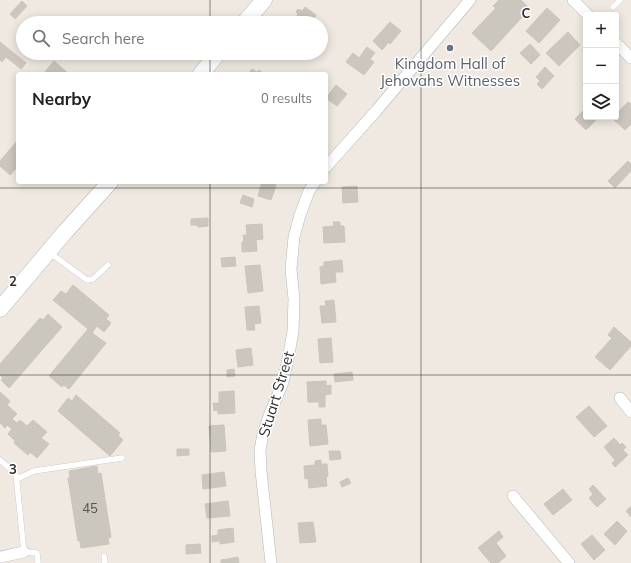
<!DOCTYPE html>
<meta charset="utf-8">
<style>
:root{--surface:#fff;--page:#f2f2f2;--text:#222;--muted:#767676;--line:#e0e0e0}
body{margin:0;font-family:Mulish,sans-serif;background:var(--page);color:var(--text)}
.controls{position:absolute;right:12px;top:12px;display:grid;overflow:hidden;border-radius:4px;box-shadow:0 2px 10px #0003}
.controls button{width:36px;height:36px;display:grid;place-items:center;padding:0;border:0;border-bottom:1px solid var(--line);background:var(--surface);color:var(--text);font:20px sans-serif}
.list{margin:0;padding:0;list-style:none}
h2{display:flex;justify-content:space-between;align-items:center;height:52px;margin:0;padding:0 16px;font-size:17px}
h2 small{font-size:13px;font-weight:400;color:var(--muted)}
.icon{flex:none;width:22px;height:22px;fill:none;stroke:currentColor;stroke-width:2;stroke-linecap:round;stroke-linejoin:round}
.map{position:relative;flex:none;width:631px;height:563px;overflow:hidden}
.search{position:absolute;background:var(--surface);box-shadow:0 2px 10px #0003;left:16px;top:16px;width:312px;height:44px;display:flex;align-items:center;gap:10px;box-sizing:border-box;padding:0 14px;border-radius:22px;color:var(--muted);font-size:15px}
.panel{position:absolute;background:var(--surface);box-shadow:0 2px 10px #0003;left:16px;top:72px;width:312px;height:112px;border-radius:4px}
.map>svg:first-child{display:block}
.building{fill:#cbc7bf;stroke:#cbc5ba}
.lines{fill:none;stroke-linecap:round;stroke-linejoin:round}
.lane-casing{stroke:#b4b7c1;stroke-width:6}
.street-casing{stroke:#b4b7c1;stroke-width:12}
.secondary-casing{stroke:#b4b7c1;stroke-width:17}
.lane{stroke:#fff;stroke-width:5.5}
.street{stroke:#fff;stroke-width:11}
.secondary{stroke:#fff;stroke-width:16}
.grid{fill:none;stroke:#2e2e2e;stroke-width:1;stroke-opacity:0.55}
.worship-dot{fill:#6b7280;stroke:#fff;stroke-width:1.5}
.labels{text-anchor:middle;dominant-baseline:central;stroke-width:3;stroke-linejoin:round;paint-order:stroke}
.number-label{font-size:13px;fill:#555452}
.worship-label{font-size:15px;fill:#5b616d;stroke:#fff}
.street-label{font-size:15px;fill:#2e2e2e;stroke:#fff}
.grid-label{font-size:13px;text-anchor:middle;font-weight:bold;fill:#2e2e2e;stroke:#fff;stroke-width:3;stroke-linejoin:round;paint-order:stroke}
</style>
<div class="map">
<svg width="631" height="563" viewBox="0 0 631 563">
<rect width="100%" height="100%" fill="#efe9e1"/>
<!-- building -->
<g class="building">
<polygon points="499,0 521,0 528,7 523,12 525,14 491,51 472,33 496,8 493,6"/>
<polygon points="22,1 27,6 15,19 10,14"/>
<polygon points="305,7 316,15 313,20 318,23 301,23 295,19 298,14 296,12 298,9 302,11"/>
<polygon points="547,8 560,20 539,43 526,31"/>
<polygon points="390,22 401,31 390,44 389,42 382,50 373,41"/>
<polygon points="568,32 580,45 559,66 546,53"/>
<polygon points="0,42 26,63 21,69 6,57 2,62 0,60"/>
<polygon points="530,44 540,55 531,64 520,53"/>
<polygon points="367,47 375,53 370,59 374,62 364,75 346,62 353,53 359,58"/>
<polygon points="271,53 284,53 279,59"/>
<polygon points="54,61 69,74 43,74"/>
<polygon points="545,67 554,76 542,89 537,84 540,81 536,77"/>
<polygon points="252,69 257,72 259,70 263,73 244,74 246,72 248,74"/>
<polygon points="336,85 347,94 337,106 326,98"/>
<polygon points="628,102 631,104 631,124 625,130 612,118 616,117 616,114"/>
<polygon points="585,109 586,117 593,117 596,120 586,130 575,119"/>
<polygon points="18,140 18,166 10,175 0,166 0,161"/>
<polygon points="628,161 631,164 631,171 615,188 608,181"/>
<polygon points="262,182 268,182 276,185 271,200 258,196"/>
<polygon points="357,186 358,202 343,203 342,187"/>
<polygon points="243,195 254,199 252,207 240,203"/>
<polygon points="208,218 208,226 198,227 197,225 191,225 191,219"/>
<polygon points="333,222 340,222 340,226 344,226 345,242 324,243 323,227 334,226"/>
<polygon points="262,224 263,239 256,240 257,251 242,252 242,242 244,242 243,235 247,235 246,225"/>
<polygon points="235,257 236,266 222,267 221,258"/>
<polygon points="342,260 343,272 335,272 336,282 321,284 320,267 324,266 324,262"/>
<polygon points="260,265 263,291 248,293 245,266"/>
<polygon points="73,285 109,315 106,319 111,323 104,332 97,326 92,333 106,343 69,389 64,385 62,387 49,376 88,329 53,300 61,291 66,294"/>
<polygon points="334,300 336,322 322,323 320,306 326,306 325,301"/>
<polygon points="259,306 261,323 254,324 255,330 247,330 245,307"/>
<polygon points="48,314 62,327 9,388 1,380 3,378 0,375 0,364 40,318 43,320"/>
<polygon points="614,327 631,342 631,346 610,370 595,357 612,338 608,335"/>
<polygon points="331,338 333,362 320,363 318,339"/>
<polygon points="251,348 253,365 238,367 236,350"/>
<polygon points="234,369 235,376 227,377 227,370"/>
<polygon points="352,372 353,380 335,382 334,374"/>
<polygon points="326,381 326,386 331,385 331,394 325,395 325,407 319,407 319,402 308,402 307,382"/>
<polygon points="234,391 235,413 218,414 218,410 214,411 213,403 219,403 219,392"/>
<polygon points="0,392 10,401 7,405 17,414 12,419 17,423 20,420 27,426 33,420 47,432 41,438 49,444 37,458 30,452 28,455 14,443 15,441 8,434 12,429 7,425 5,428 0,423"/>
<polygon points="76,395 120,433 118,435 123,440 110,456 58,411 68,398 72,401"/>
<polygon points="589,406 607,426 594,437 576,417"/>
<polygon points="321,419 321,425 326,425 328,444 310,446 308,420"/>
<polygon points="224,425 226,451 211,452 209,426"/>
<polygon points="614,438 620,445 622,443 626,447 623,450 628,455 615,467 612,463 615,460 604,447"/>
<polygon points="177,449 189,449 189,455 177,456"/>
<polygon points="329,451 340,451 341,459 330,460"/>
<polygon points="321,460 321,464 327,464 328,476 326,477 327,486 309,488 308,478 305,479 304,466 315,465 315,461"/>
<polygon points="97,466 98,474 101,473 111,537 108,538 109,544 81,548 80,541 78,541 68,478 70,478 69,471"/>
<polygon points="224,472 226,486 203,489 202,475"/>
<polygon points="348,478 351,483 342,487 340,482"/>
<polygon points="593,485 606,499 597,507 589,498 593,494 589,489"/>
<polygon points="563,489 572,500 553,515 544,504"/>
<polygon points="228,501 230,516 207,518 205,504"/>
<polygon points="631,506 631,517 626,511"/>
<polygon points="617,521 627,531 615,545 604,534"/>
<polygon points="313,522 316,542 300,543 298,523"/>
<polygon points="233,528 234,542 220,544 220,541 212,542 212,536 218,535 218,530"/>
<polygon points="499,531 503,537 496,543 506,556 498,563 491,563 478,548"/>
<polygon points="592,535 605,550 594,560 581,544"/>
<polygon points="200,544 201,553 186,554 186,545"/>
<polygon points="238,557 239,563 221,563 221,560"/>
</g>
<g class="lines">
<!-- lane casing -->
<g class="lane-casing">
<g id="lane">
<polyline points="613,7 620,0"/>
<polyline points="50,253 87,280 93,279 108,265"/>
<polyline points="0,460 16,474 24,552 37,553 38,563"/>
<polyline points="17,479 34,471 122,458"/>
<polyline points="104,556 105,563"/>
</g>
</g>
<!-- street casing -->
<g class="street-casing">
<g id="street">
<polyline points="573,0 588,15"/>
<polyline points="616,43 631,58"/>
<polyline points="326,167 376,111 470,0"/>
<polyline points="620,398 631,412"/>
<polyline points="513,496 569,563"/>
<polyline points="0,557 24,552"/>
<polyline points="271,563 261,471 260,450 263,434 269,416 283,382 289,354 293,331 294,299 291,269 294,237 300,215 309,191 315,182"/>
</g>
</g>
<!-- secondary casing -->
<g class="secondary-casing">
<g id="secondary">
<polyline points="244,23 264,0"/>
<polyline points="201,74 218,53"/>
<polyline points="0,309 65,232 110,182"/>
</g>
</g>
<!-- lane -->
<use href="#lane" class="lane"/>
<!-- street -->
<use href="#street" class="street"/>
<!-- secondary -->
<use href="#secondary" class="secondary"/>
</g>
<!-- grid -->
<path class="grid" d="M210,0V23M421,0V563M210,53V74M210,182V563M0,188H631M0,375H631"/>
<!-- markers -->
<circle class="worship-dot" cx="450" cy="48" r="4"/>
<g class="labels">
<!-- number labels -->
<g class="number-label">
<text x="90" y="508">45</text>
</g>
<!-- worship labels -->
<g class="worship-label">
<text x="450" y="63">Kingdom Hall of<tspan x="450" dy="17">Jehovahs Witnesses</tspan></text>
</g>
<!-- street labels -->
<g class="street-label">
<text transform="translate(276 394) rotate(-73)">Stuart Street</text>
</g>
</g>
<g class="grid-label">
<text x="526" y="18">C</text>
<text x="13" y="286">2</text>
<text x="13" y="474">3</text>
</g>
</svg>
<div class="controls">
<button>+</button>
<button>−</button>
<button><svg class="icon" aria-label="layers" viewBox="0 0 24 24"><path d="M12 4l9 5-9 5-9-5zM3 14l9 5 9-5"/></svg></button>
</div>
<div class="search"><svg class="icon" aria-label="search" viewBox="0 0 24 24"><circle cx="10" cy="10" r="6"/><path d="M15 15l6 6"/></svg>Search here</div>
<section class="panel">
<h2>Nearby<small>0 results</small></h2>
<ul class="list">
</ul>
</section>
</div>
